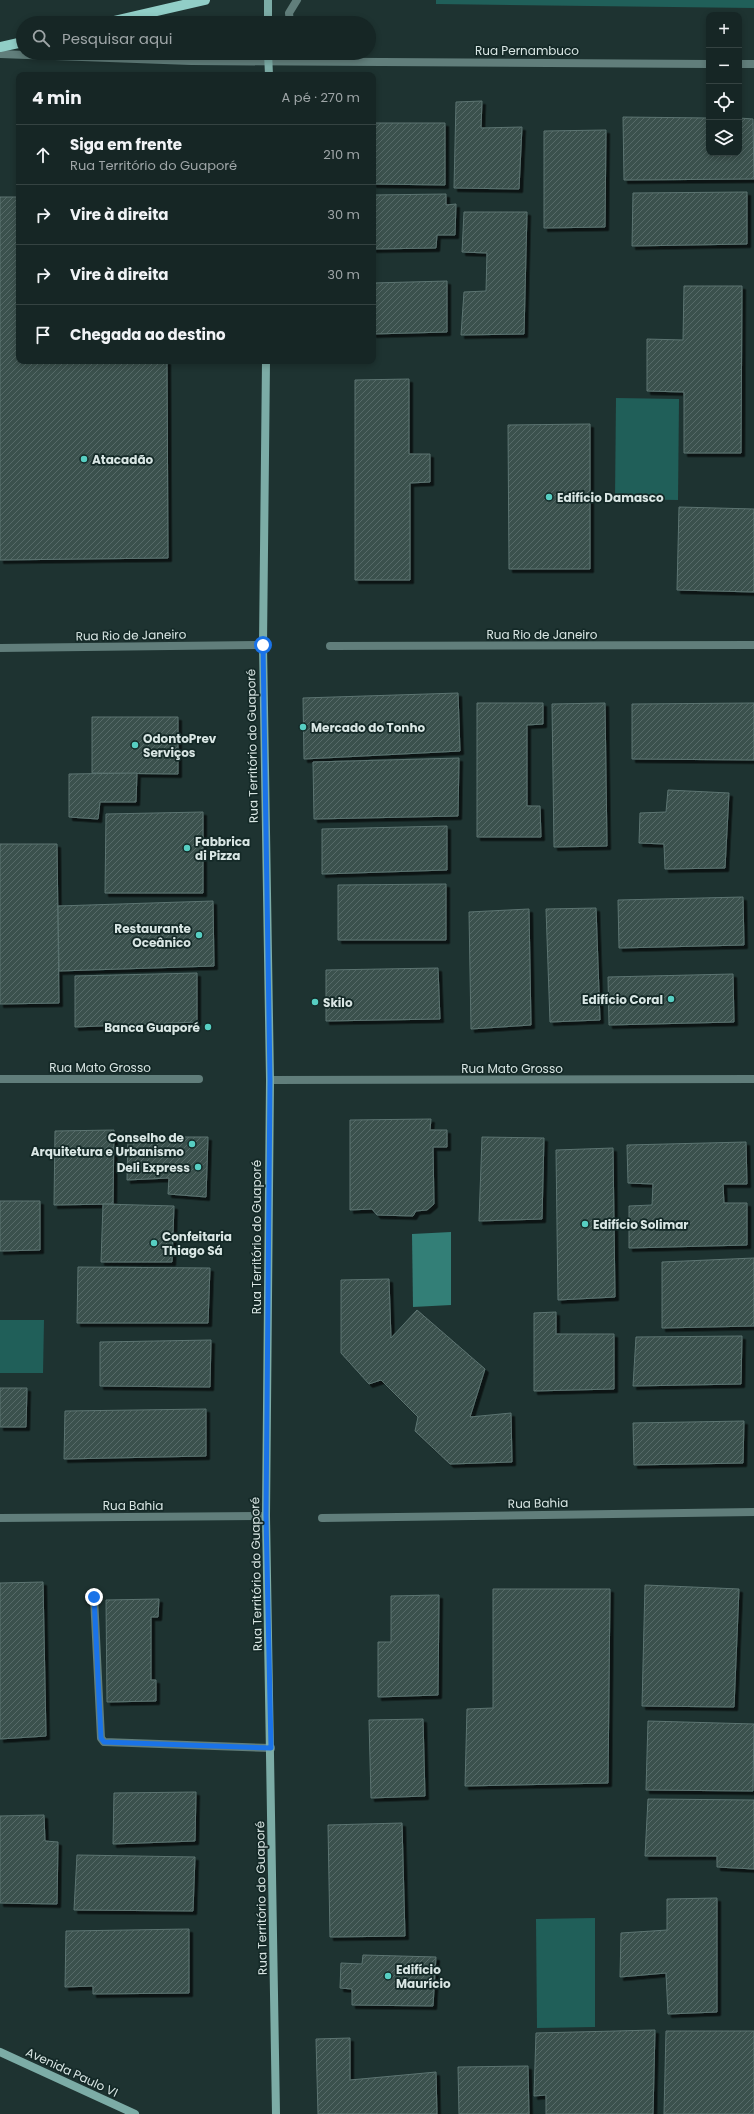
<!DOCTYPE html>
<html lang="pt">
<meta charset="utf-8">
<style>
:root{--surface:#162625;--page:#233232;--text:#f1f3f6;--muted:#9ea5a7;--line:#354342}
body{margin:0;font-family:Poppins,sans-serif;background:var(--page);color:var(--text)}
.controls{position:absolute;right:12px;top:12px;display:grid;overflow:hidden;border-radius:8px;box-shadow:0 2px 6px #0003}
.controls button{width:36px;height:36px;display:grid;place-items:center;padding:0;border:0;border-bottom:1px solid var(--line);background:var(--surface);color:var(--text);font:20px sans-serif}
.stop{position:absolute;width:12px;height:12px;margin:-9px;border:3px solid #1a73e8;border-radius:50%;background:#fff}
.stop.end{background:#1a73e8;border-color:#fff;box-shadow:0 1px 4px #0008}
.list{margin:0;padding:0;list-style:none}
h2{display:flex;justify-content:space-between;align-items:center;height:52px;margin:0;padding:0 16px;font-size:17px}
h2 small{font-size:13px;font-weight:400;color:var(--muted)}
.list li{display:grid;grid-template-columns:26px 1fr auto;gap:12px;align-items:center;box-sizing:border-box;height:60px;padding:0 16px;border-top:1px solid var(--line)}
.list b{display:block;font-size:15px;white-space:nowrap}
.list p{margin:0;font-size:13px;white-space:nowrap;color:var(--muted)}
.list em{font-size:13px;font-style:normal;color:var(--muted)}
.icon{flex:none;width:22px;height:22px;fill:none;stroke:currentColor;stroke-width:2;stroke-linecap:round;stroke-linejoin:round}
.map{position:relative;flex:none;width:754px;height:2114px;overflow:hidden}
.search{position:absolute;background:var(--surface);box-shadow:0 2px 6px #0003;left:16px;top:16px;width:360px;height:44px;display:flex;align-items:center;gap:10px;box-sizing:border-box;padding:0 14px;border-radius:22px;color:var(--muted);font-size:15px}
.panel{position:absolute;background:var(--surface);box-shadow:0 2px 6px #0003;left:16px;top:72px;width:360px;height:292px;border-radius:8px}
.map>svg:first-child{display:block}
.green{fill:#205f59}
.water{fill:#337f77}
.building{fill:url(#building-hatch);stroke:#5c7471;filter:url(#shadow)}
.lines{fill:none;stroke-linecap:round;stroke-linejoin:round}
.lane{stroke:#617e7b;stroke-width:8}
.street{stroke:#617e7b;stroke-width:8}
.secondary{stroke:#7caca6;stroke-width:8}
.primary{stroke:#91cec7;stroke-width:10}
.route{stroke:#1a73e8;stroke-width:5}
.poi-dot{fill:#57cec2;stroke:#142927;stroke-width:1.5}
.labels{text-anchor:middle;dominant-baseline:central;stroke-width:3.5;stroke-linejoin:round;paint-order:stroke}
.street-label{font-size:12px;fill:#d9e6e4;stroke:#142927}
.poi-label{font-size:12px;font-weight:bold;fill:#d9e6e4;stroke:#142927;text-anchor:start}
</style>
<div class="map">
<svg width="754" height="2114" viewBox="0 0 754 2114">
<defs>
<pattern id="building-hatch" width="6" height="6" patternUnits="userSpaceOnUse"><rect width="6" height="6" fill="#3b514e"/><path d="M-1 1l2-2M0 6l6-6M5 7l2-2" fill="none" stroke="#576a67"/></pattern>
<filter id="shadow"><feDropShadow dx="3.5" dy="3.5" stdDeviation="0" flood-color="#0009"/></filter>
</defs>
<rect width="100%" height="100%" fill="#1e3331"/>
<!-- green -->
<g class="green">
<polygon points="436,0 754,0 754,8 436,4"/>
<polygon points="616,398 679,399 678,500 615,499"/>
<polygon points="0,1320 44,1320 43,1373 0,1373"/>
<polygon points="595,1918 595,2027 537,2028 536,1919"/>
</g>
<!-- water -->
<polygon class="water" points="451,1232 451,1305 413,1307 412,1234"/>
<!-- building -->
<g class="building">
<polygon points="482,101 481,128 522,127 519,189 454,188 456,102"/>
<polygon points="623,117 709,118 709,153 739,153 739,118 753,119 754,179 624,180"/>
<polygon points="373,123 445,123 445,185 373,184"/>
<polygon points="606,130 605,227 544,228 544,131"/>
<polygon points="747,192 747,244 632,246 633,193"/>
<polygon points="446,194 446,205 456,204 455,235 437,235 436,248 373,249 373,195"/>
<polygon points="0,197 19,197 19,361 167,361 168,558 0,560"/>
<polygon points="464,212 527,212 524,334 461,335 464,292 486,291 487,253 462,252"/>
<polygon points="447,281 447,332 373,334 373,283"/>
<polygon points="684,286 742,286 741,453 684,453 684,392 647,391 647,339 683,340"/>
<polygon points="409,379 409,454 430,454 430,482 410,483 410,580 355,580 355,380"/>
<polygon points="590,424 590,569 509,569 508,425"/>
<polygon points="679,507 754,509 754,592 677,590"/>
<polygon points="458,693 460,751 304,759 303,698"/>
<polygon points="477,703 543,703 543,724 527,725 527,806 540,806 541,837 477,837"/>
<polygon points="605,703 607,846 554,847 552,704"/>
<polygon points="754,703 754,760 632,759 632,704"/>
<polygon points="92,717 178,717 178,774 92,773"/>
<polygon points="459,758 458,816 314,819 313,762"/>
<polygon points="137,773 136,802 100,802 98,819 69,817 69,774"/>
<polygon points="668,790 729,793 725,868 665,869 664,844 639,843 640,813 666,812"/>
<polygon points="203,812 203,893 105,893 106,814"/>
<polygon points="447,826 447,870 322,874 322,829"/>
<polygon points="0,844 57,844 59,1003 0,1004"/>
<polygon points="446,884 446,940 338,940 338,885"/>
<polygon points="743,897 744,945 619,948 618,900"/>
<polygon points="213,901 214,966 59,971 58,906"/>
<polygon points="596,908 600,1020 550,1022 546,909"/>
<polygon points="529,909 531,1025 471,1029 469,912"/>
<polygon points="438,968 440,1019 326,1021 326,970"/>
<polygon points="197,973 197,1022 75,1027 75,976"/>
<polygon points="733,974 734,1022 609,1025 608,977"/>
<polygon points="431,1119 430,1130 447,1130 447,1147 433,1147 434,1204 427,1210 416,1211 413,1216 377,1215 372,1209 350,1210 350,1120"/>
<polygon points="114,1130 113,1204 54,1205 55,1131"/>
<polygon points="128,1137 208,1137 206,1197 168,1194 169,1178 127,1180"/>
<polygon points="482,1137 544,1138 542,1219 479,1221"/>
<polygon points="746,1142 747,1184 723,1184 724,1203 747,1203 747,1245 629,1248 629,1206 652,1205 653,1184 628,1183 627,1145"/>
<polygon points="613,1148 615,1297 558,1300 556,1150"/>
<polygon points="0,1201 40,1201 40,1250 0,1251"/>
<polygon points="103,1204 174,1206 172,1262 101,1262"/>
<polygon points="754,1258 754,1326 662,1328 662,1262"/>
<polygon points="78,1267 210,1268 208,1323 77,1323"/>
<polygon points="389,1279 391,1338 417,1310 485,1369 470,1417 511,1413 512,1462 450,1464 415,1431 418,1417 381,1380 369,1384 341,1353 341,1280"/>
<polygon points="556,1312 556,1334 614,1334 614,1389 534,1391 534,1313"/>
<polygon points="742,1336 741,1384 633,1386 636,1337"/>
<polygon points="211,1340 210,1387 100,1386 100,1342"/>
<polygon points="0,1388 27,1388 26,1427 0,1427"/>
<polygon points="206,1409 206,1456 64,1459 65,1411"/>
<polygon points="744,1421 743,1463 634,1465 633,1423"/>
<polygon points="43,1582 46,1736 0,1739 0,1583"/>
<polygon points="645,1585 739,1589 734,1707 642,1706"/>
<polygon points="493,1589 610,1589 608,1783 465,1786 467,1709 493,1708"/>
<polygon points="439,1595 438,1695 378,1697 378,1642 391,1642 391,1596"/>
<polygon points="159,1599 158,1617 151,1617 151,1680 156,1680 156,1701 107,1702 106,1600"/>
<polygon points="423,1719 425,1796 371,1798 369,1720"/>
<polygon points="648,1721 754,1724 753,1791 646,1790"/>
<polygon points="196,1792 195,1841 113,1844 114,1793"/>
<polygon points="648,1799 754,1800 754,1869 717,1867 717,1856 645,1856"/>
<polygon points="44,1815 45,1841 58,1842 57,1904 0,1903 0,1816"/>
<polygon points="402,1823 405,1936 330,1937 328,1825"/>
<polygon points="77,1855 195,1857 193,1911 74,1910"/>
<polygon points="717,1898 717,2012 668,2014 666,1973 620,1977 621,1933 667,1930 667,1899"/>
<polygon points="189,1929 189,1993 93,1994 93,1986 65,1987 66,1931"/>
<polygon points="363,1955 436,1957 433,2006 352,2005 352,1989 340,1988 341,1963 362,1964"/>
<polygon points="655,2030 653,2114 546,2114 546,2095 534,2096 536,2033"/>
<polygon points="666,2031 754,2031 754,2114 664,2114"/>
<polygon points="350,2038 350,2080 436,2072 437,2114 318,2114 316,2039"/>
<polygon points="528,2066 529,2114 459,2114 458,2067"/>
</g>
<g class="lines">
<!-- lane -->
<polyline class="lane" points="94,1597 101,1738 104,1742 271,1748"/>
<!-- street -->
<g class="street">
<polyline points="290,23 289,13 297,0"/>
<polyline points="320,53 336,58"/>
<polyline points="0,54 191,61 709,64"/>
<polyline points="739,64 754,64"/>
<polyline points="330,646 754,645"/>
<polyline points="0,648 263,645"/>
<polyline points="0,1079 199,1079"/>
<polyline points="270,1080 754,1079"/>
<polyline points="0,1518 266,1516"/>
<polyline points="322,1518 754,1512"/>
</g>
<!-- secondary -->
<g class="secondary">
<polyline points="268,0 268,23"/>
<polyline points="268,53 269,75"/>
<polyline points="266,361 263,645 270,1080 266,1516 276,2114"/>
<polyline points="0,2052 135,2114"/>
</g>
<!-- primary -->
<g class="primary">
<polyline points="105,23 205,0"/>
<polyline points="0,47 23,42"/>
</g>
</g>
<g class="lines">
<!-- route -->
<polyline class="route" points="94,1597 101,1738 104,1742 271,1748 266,1516 270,1080 263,645"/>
</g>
<!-- markers -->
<g class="poi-dot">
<circle cx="84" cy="459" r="4"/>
<circle cx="549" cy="497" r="4"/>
<circle cx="303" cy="727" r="4"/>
<circle cx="135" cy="745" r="4"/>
<circle cx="187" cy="848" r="4"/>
<circle cx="199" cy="935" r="4"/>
<circle cx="671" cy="999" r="4"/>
<circle cx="315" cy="1002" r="4"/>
<circle cx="208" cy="1027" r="4"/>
<circle cx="192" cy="1144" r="4"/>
<circle cx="198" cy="1167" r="4"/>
<circle cx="585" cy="1224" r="4"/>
<circle cx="154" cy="1243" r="4"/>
<circle cx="388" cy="1976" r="4"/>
</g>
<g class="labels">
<!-- street labels -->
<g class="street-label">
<text x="527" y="50">Rua Pernambuco</text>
<text x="542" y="634">Rua Rio de Janeiro</text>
<text transform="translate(131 635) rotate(-1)">Rua Rio de Janeiro</text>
<text transform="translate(252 746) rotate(-91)">Rua Território do Guaporé</text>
<text x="100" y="1067">Rua Mato Grosso</text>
<text x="512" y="1068">Rua Mato Grosso</text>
<text transform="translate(256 1237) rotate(-90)">Rua Território do Guaporé</text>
<text transform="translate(538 1503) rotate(-1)">Rua Bahia</text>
<text x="133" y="1505">Rua Bahia</text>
<text transform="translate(256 1574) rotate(-91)">Rua Território do Guaporé</text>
<text transform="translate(261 1898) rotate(-91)">Rua Território do Guaporé</text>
<text transform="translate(72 2072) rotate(25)">Avenida Paulo VI</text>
</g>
<!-- poi labels -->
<g class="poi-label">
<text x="92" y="459">Atacadão</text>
<text x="557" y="497">Edifício Damasco</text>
<text x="311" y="727">Mercado do Tonho</text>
<text x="143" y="738">OdontoPrev<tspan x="143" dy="14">Serviços</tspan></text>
<text x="195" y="841">Fabbrica<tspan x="195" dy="14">di Pizza</tspan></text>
<text x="191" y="928" text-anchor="end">Restaurante<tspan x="191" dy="14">Oceânico</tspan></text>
<text x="663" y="999" text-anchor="end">Edifício Coral</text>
<text x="323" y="1002">Skilo</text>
<text x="200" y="1027" text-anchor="end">Banca Guaporé</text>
<text x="184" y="1137" text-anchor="end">Conselho de<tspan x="184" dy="14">Arquitetura e Urbanismo</tspan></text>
<text x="190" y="1167" text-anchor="end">Deli Express</text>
<text x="593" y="1224">Edifício Solimar</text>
<text x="162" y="1236">Confeitaria<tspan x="162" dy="14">Thiago Sá</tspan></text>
<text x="396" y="1969">Edifício<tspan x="396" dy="14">Maurício</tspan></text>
</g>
</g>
</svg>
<div class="controls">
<button>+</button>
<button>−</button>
<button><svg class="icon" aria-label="locate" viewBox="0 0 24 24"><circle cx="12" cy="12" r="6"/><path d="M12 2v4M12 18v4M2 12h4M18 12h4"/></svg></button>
<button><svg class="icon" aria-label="layers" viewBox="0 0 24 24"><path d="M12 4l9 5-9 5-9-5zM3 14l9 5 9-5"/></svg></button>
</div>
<div class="stop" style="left:263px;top:645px"></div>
<div class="stop end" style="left:94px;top:1597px"></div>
<div class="search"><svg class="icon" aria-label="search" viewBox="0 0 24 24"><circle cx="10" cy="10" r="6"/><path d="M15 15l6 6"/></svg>Pesquisar aqui</div>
<section class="panel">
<h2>4 min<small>A pé · 270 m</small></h2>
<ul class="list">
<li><svg class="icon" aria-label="ahead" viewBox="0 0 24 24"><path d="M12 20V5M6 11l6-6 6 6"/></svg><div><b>Siga em frente</b><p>Rua Território do Guaporé</p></div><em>210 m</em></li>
<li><svg class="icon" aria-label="right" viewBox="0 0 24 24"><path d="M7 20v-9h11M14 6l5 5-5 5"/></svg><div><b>Vire à direita</b></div><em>30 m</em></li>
<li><svg class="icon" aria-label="right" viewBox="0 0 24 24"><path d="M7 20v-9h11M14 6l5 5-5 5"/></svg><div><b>Vire à direita</b></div><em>30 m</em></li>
<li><svg class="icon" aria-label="arrive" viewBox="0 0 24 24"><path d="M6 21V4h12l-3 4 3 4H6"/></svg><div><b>Chegada ao destino</b></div></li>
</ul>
</section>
</div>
